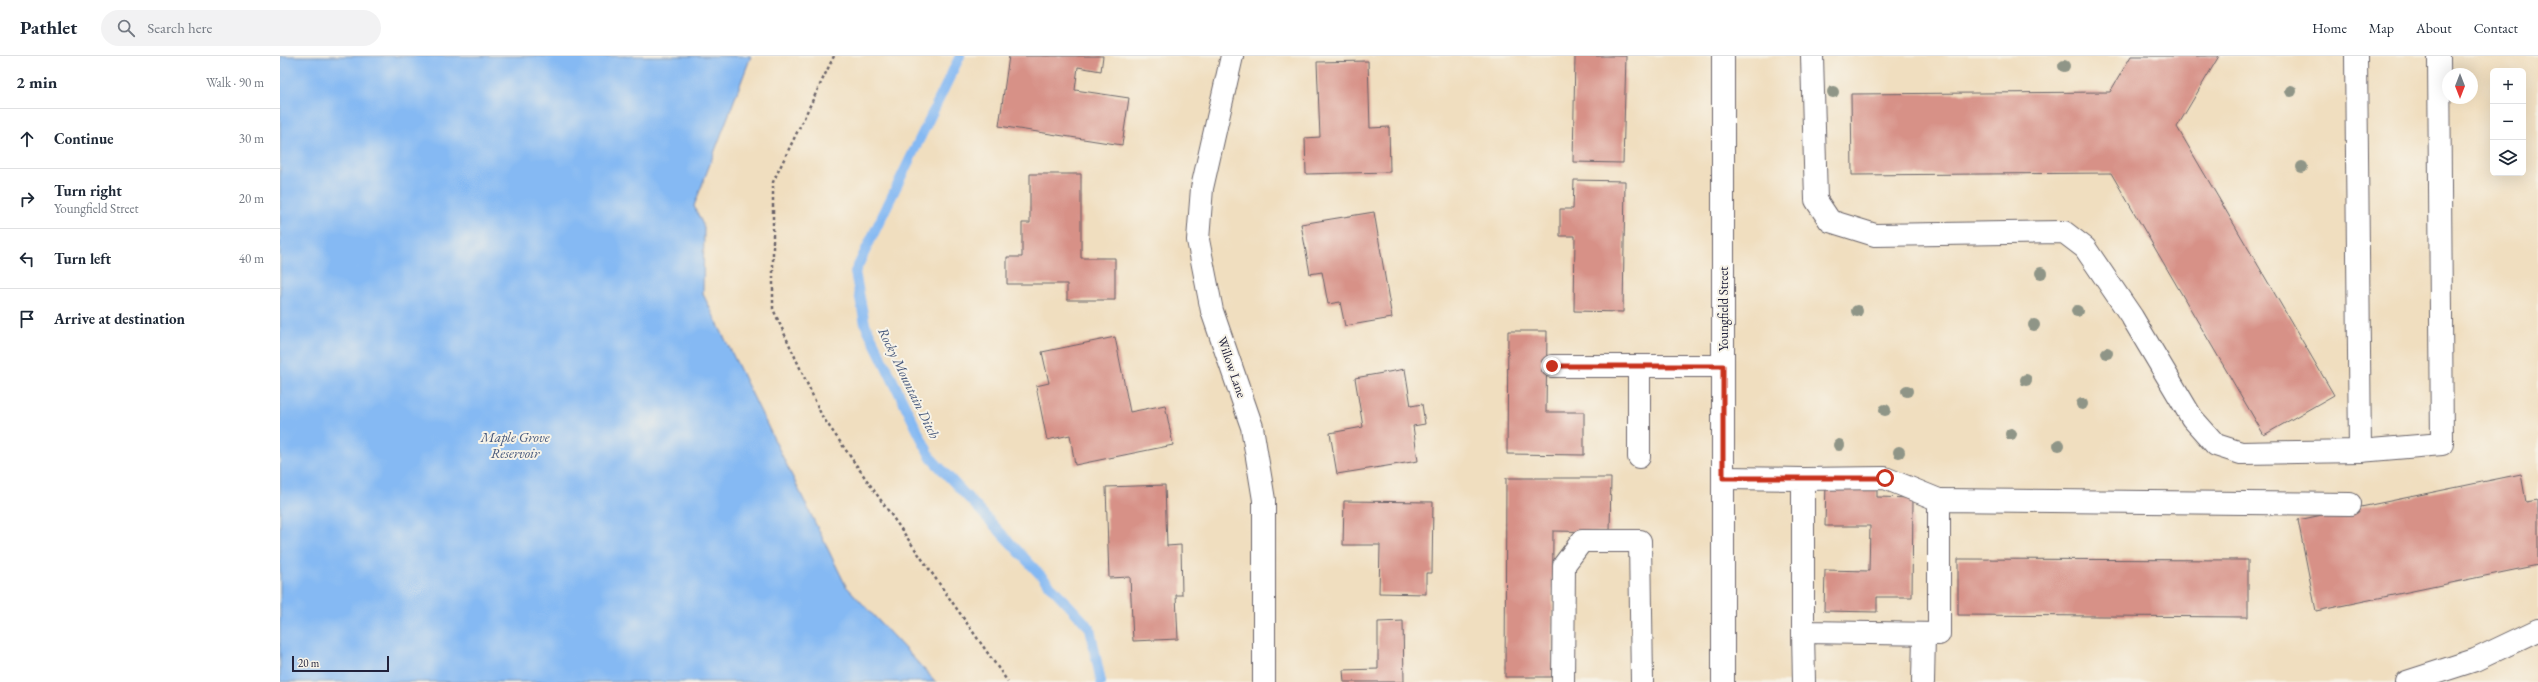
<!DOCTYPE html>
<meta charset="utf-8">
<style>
:root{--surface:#fff;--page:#f2f2f3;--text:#1f2937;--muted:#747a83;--line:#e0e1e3}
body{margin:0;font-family:"EB Garamond",serif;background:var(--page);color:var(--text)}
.controls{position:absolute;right:12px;top:12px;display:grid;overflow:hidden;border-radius:6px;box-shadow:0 4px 16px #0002}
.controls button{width:36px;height:36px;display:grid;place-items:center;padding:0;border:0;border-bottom:1px solid var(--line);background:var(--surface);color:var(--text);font:20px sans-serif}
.compass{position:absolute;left:2162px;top:12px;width:36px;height:36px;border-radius:50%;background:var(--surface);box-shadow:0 4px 16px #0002;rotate:180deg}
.scale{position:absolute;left:12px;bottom:10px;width:97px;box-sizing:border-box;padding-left:4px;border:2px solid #22223b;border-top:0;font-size:11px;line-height:14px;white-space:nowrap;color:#22223b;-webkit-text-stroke:3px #f7f3e8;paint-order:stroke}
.stop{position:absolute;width:12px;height:12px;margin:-9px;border:3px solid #c8321e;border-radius:50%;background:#fff}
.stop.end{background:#c8321e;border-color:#fff;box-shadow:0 1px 4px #0008}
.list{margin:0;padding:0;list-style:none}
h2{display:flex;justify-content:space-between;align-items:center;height:52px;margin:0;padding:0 16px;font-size:17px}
h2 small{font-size:13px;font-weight:400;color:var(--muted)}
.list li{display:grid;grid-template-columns:26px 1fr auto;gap:12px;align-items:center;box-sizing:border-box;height:60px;padding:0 16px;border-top:1px solid var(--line)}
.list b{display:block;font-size:15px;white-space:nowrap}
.list p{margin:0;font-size:13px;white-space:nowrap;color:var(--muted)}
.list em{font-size:13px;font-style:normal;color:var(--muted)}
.icon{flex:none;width:22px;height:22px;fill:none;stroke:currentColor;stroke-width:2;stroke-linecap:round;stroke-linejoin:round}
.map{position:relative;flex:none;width:2258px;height:626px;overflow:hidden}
header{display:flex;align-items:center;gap:24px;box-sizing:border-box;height:56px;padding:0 20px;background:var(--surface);border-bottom:1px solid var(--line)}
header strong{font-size:19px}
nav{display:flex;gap:22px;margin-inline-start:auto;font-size:14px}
.search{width:280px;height:36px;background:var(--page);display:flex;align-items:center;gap:10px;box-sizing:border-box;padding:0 14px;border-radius:22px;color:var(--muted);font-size:15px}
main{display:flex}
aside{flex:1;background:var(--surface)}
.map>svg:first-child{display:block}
.water{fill:#85b9f3;stroke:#546e97}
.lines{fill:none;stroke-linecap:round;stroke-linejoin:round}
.stream{stroke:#85b9f3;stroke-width:10}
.building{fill:#d79187}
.minor-casing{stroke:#6a6469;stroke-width:24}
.path{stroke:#6a6469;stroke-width:2.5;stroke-dasharray:3 3;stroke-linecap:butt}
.minor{stroke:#fff;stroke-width:22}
.tree{fill:#8f9587}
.route{stroke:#c8321e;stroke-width:5}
.labels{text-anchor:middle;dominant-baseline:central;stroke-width:4;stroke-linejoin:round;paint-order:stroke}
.street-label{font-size:13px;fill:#22223b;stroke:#f7f3e8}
.water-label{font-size:14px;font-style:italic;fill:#45577b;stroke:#f7f3e8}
</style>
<header>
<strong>Pathlet</strong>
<div class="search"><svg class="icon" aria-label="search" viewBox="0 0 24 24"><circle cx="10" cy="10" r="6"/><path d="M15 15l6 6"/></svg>Search here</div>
<nav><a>Home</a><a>Map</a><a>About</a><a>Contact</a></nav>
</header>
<main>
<aside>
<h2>2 min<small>Walk · 90 m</small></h2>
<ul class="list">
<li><svg class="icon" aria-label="ahead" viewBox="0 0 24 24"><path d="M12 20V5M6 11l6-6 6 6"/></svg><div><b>Continue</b></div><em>30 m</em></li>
<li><svg class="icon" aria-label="right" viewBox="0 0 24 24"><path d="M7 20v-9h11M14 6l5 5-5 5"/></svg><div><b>Turn right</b><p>Youngfield Street</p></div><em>20 m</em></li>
<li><svg class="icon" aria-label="left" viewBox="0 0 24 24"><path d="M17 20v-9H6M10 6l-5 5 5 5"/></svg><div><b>Turn left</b></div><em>40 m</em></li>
<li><svg class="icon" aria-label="arrive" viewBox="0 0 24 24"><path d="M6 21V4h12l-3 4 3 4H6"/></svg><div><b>Arrive at destination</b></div></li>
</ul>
</aside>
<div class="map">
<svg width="2258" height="626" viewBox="0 0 2258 626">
<rect width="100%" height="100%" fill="#f7f3e8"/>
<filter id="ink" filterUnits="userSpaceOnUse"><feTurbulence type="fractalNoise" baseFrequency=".025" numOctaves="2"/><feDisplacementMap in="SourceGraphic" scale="8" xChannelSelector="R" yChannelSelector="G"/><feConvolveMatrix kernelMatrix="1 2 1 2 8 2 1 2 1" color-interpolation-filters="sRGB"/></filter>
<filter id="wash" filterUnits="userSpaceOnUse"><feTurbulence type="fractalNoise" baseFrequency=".012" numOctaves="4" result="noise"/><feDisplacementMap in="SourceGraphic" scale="16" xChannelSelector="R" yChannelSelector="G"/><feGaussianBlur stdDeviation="0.9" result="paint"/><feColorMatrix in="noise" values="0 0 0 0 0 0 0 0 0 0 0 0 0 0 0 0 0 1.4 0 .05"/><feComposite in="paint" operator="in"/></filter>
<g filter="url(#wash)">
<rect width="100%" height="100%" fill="#f0debf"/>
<!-- water -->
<polygon class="water" points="0,0 471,0 414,150 424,171 423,238 566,530 656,626 0,626"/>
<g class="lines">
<!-- stream -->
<polyline class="stream" points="680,0 575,216 585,268 651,402 810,572 821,626"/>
</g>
<g id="blocks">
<!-- building -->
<g class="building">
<polygon points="729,0 823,0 821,15 798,11 795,34 849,42 842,89 719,70"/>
<polygon points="1295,0 1346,0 1343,107 1293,106"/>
<polygon points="1851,0 1939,0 1897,71 2054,339 1984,379 1831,117 1572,119 1571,38 1830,36"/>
<polygon points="1088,5 1090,72 1109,71 1110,116 1026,118 1025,82 1040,81 1037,6"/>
<polygon points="750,118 801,118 801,202 835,202 835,244 787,244 787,228 727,228 727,201 742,201 742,167 750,167"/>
<polygon points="1294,124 1345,125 1343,256 1294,255 1295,180 1280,180 1280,153 1293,153"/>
<polygon points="1094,156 1112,262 1065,270 1060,246 1048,248 1042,216 1030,218 1021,168"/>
<polygon points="1228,275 1267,275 1266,356 1304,356 1304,399 1227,398"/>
<polygon points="835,281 850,356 885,349 893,389 795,409 790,379 767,384 756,330 769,327 762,296"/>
<polygon points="1125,313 1131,350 1142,348 1145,368 1133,370 1138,405 1057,418 1050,377 1083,371 1075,322"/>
<polygon points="2241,418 2246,446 2258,444 2258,509 2036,555 2018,464"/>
<polygon points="1226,422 1331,422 1330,476 1273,475 1272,621 1225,621"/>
<polygon points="1546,426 1597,427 1597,441 1633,442 1632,541 1597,541 1597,556 1544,555 1545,514 1589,515 1590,470 1545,470"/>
<polygon points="885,429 887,490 901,489 902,539 896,539 898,583 853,585 850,521 829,522 826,431"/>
<polygon points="1064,445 1153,446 1152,517 1146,517 1146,538 1099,537 1100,489 1063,489"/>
<polygon points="1678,503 1968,504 1968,561 1678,559"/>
<polygon points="1123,565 1124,626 1064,626 1063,614 1098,613 1098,566"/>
</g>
</g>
</g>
<g filter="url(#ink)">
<use href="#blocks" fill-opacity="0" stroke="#6a6469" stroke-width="1"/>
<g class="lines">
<!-- minor casing -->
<g class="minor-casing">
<g id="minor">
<polyline points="952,0 922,132 918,184 932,255 972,371 984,444 984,626"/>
<polyline points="1443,0 1443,626"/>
<polyline points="1532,0 1536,144 1550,165 1595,179 1784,176 1805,192 1852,261 1912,362 1936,389 1961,397 2080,395 2076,0"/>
<polyline points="1272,310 1443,310"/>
<polyline points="1359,310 1359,401"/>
<polyline points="2080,395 2162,388 2159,0"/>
<polyline points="1443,422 1523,423 1523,576 1659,578 1659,444 2070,448"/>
<polyline points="1523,423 1605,422 1659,444"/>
<polyline points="1523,576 1524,626"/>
<polyline points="1283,626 1284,509 1302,485 1360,485 1362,626"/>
<polyline points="1643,626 1644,578"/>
<polyline points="2127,626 2195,604 2258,574"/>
</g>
</g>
<!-- path -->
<polyline class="path" points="554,0 493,126 493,253 542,360 728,626"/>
<!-- minor -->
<use href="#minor" class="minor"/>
</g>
<!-- trees -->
<g class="tree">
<circle cx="1784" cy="10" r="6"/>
<circle cx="2011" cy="35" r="6"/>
<circle cx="1553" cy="36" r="6"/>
<circle cx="2022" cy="111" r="6"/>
<circle cx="1761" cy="217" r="6"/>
<circle cx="1577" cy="255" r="6"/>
<circle cx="1797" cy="255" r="6"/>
<circle cx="1754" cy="269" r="6"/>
<circle cx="1827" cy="297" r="6"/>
<circle cx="1746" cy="324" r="6"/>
<circle cx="1627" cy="335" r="6"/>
<circle cx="1802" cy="348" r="6"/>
<circle cx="1605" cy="354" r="6"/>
<circle cx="1731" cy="378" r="6"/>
<circle cx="1559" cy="389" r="6"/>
<circle cx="1779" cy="389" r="6"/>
<circle cx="1619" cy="396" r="6"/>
</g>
</g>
<g class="lines" filter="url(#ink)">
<!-- route -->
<polyline class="route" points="1272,310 1443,310 1443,422 1605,422"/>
</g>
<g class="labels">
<!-- street labels -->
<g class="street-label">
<text transform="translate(1443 253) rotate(-90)">Youngfield Street</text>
<text transform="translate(952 311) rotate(71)">Willow Lane</text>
</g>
<!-- water labels -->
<g class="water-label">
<text transform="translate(629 327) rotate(64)">Rocky Mountain Ditch</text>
<text x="235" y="381">Maple Grove<tspan x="235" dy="16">Reservoir</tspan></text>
</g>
</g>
</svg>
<div class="controls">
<button>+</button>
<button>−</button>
<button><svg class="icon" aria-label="layers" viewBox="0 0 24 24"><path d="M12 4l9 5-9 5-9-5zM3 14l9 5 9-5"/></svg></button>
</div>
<svg class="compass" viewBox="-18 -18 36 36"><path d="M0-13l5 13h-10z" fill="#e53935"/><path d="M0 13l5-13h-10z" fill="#747a83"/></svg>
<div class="scale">20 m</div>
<div class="stop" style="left:1605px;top:422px"></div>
<div class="stop end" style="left:1272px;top:310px"></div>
</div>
</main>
